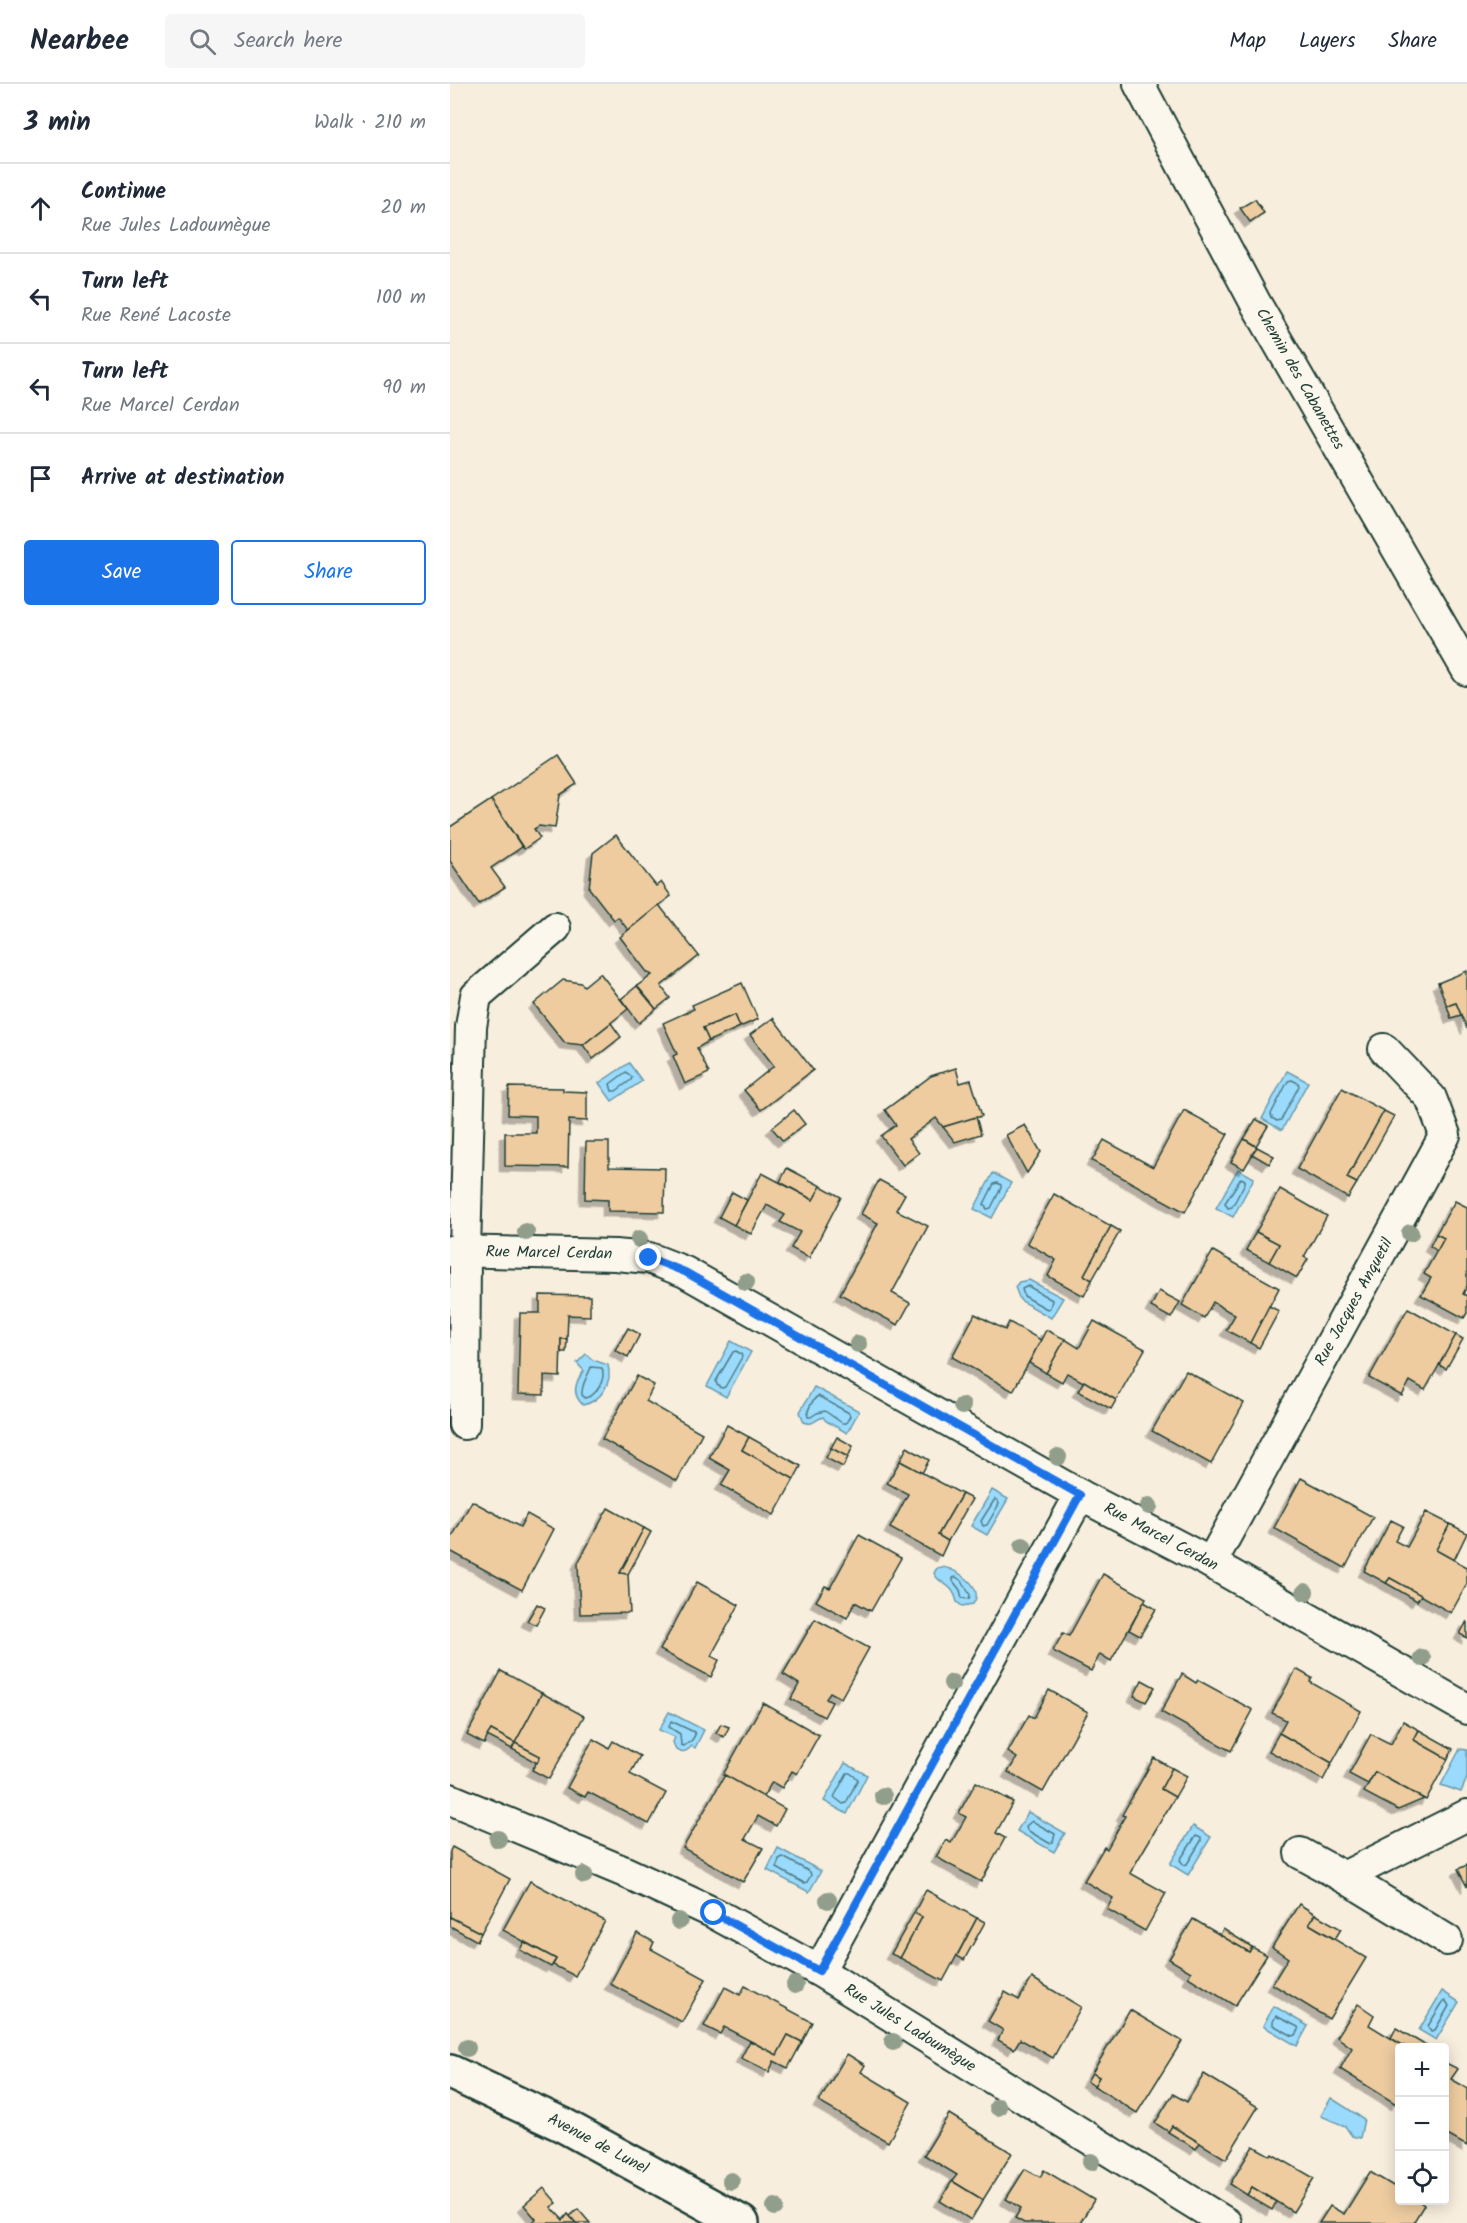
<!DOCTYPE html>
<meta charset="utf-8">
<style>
:root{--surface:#fff;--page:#f6f6f7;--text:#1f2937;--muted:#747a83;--line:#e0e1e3;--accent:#1a73e8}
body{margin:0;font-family:Kalam,sans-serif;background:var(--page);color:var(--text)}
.controls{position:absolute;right:18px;bottom:18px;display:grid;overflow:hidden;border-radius:6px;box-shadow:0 3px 15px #0003}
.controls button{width:54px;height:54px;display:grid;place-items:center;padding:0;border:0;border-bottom:2px solid var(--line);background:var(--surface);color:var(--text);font:30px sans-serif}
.stop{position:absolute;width:18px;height:18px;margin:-14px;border:4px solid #1a73e8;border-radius:50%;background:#fff}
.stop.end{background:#1a73e8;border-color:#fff;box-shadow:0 2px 6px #0008}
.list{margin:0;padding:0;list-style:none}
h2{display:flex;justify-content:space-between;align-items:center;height:78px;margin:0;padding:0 24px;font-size:26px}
h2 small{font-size:20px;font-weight:400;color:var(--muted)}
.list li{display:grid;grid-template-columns:39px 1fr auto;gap:18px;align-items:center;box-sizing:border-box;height:90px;padding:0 24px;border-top:2px solid var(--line)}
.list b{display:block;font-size:22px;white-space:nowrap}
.list p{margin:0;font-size:20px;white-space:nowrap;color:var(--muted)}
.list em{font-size:20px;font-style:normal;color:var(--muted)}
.actions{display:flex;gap:12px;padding:18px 24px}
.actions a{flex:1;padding:14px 0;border:2px solid var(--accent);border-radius:6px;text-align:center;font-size:21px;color:var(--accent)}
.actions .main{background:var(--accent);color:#fff}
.icon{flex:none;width:33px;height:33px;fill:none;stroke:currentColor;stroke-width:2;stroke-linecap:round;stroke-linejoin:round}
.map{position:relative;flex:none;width:1017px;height:2139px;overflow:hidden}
header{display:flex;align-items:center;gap:36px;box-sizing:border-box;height:84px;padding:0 30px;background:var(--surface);border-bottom:2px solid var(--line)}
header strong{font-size:28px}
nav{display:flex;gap:33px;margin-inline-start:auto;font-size:21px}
.search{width:420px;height:54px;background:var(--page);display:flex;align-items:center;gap:15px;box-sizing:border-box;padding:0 21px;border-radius:6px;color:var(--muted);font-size:22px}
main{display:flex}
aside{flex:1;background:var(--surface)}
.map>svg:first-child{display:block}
.water{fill:#9adafc;stroke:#699bac;stroke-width:1.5}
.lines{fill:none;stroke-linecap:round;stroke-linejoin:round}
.shore{stroke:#507c84;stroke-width:1.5}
.building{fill:#eecca0;stroke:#1f3d34;stroke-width:1.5;filter:url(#shadow)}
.minor-casing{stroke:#1f3d34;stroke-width:34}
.secondary-casing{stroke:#1f3d34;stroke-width:38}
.minor{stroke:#fbf7ec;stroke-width:30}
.secondary{stroke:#fbf7ec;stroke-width:33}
.tree{fill:#909e8b}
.route{stroke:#1a73e8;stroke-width:8}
.labels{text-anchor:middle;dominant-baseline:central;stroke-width:4.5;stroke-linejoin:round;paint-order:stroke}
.street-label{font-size:16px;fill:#1f3d34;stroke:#fbf7ec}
</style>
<header>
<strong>Nearbee</strong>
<div class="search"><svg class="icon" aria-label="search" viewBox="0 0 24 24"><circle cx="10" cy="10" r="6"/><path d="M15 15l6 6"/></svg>Search here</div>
<nav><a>Map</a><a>Layers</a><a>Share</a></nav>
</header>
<main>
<aside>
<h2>3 min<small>Walk · 210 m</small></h2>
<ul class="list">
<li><svg class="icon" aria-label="ahead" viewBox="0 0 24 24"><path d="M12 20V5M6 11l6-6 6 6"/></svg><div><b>Continue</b><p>Rue Jules Ladoumègue</p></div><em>20 m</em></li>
<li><svg class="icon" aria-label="left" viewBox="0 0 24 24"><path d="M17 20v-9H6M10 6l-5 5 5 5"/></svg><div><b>Turn left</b><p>Rue René Lacoste</p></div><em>100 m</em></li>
<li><svg class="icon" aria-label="left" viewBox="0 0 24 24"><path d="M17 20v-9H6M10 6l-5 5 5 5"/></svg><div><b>Turn left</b><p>Rue Marcel Cerdan</p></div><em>90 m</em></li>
<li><svg class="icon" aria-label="arrive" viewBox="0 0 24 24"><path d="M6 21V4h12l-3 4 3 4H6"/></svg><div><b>Arrive at destination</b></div></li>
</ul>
<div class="actions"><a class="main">Save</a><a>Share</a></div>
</aside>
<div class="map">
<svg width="1017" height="2139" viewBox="0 0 1017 2139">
<defs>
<filter id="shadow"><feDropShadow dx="-5.5" dy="5.5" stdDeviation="0" flood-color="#0004"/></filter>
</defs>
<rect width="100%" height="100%" fill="#f8eedd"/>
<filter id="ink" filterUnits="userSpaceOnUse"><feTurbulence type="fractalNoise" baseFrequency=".0167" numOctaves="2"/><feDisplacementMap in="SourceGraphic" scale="12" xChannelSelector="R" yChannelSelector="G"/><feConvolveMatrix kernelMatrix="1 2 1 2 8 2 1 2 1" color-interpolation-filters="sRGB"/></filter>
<g filter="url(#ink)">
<!-- water -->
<g class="water">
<polygon points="179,979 192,997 162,1017 149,999"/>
<polygon points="837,987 858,998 832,1046 812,1035"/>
<polygon points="788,1085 804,1094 783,1133 766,1124"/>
<polygon points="543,1089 561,1099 542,1134 524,1125"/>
<polygon points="579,1196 613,1214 601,1234 570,1216 565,1203 569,1198"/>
<polygon points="281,1257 301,1268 276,1313 257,1302"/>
<path d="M136,1270L143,1276L158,1281C163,1299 151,1317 133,1321C121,1310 125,1298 134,1287L127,1279Z"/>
<path d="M364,1303L409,1327L397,1349L376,1337L373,1333C365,1335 364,1342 354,1338L350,1328Z"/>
<polygon points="542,1406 558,1415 537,1451 521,1442"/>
<path d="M491,1483C506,1484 536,1503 523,1520L512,1522L507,1518C502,1497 489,1502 484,1489L487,1484Z"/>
<path d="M219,1628L254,1646L245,1664L242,1662C236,1668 233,1669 226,1666L223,1658L225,1653L209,1646Z"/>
<polygon points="1010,1665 1017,1666 1017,1694 1011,1708 991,1701"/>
<polygon points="395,1679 417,1691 397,1730 374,1717"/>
<polygon points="578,1728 615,1749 604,1768 567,1747"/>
<polygon points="743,1742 761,1753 738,1791 720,1780"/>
<polygon points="328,1764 371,1787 359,1808 317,1786"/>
<polygon points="992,1907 1009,1918 986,1956 969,1946"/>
<polygon points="824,1922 858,1942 847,1962 813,1942"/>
<polygon points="881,2014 914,2035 910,2054 902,2052 895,2042 871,2032"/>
</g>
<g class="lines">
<!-- shore -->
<g class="shore">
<polygon points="176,988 182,993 181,996 166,1007 162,1007 160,1000"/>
<polygon points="842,996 848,999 849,1002 831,1036 827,1037 822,1034 821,1030 838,997"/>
<polygon points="791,1094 795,1096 795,1099 782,1123 778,1124 775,1119"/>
<polygon points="547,1099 551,1101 551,1104 541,1124 537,1125 534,1120 544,1100"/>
<polygon points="578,1202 602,1216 600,1224 597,1225 574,1212 572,1205"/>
<polygon points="286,1267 291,1270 292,1273 275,1303 272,1304 267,1301 266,1297 283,1268"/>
<path d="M141,1283L152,1284C156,1295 147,1312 135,1314L132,1311C131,1299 138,1293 141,1283Z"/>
<path d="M368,1312L399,1329L400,1332L396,1339H392L375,1327L367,1329L361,1333H358C356,1327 363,1315 368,1312Z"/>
<polygon points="545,1415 548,1417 549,1420 537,1441 533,1442 531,1437"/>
<polygon points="503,1494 506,1493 512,1497 520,1511 519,1515 512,1514 510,1506 503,1497"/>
<polygon points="221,1637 244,1648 245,1651 242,1656 234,1662 231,1661 230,1650 219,1643"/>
<polygon points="397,1689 400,1689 408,1695 396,1719 393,1720 384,1713"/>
<polygon points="582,1737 605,1750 603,1758 599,1759 577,1746 576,1742"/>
<polygon points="746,1752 751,1754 751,1757 737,1780 734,1781 730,1776"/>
<polygon points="333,1773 360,1788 361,1791 357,1798 354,1799 327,1784 329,1775"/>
<polygon points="996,1917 999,1922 985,1946 981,1947 978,1942 993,1918"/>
<polygon points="826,1932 848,1943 849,1946 846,1951 843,1952 823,1941 823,1937"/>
</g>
</g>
<!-- building -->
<g class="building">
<polygon points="805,115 814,129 800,138 790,124"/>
<polygon points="108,671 127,700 110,711 105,744 89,742 84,745 90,754 74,765 41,716"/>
<polygon points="41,716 72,763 41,784 55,803 29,820 0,777 0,743"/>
<polygon points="166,751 206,802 211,798 221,812 178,846 168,833 164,836 139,804 143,769"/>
<polygon points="209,821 249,872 211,902 220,914 206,925 187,902 202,891 197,888 170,853"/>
<polygon points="1017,887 1017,945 1006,919 997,922 988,899"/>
<polygon points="150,889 178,925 133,961 115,959 84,920 113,896 131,899 134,902"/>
<polygon points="292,899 308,935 290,943 285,931 253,944 259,957 247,964 259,989 235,1000 223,972 227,970 213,939 244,925 242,921"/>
<polygon points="187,902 206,925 189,939 171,915"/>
<polygon points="1006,919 1011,931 1001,934 997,922"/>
<polygon points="285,931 290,943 259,957 253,944"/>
<polygon points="323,934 363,986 311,1026 294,1006 324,982 300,951"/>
<polygon points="161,939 171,953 143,975 133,961"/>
<polygon points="506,984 510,999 521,996 532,1032 493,1043 486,1034 458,1055 469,1069 453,1081 431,1052 446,1041 435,1026 481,992"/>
<polygon points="59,1003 113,1004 113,1007 137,1008 137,1037 119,1036 118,1083 55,1082 55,1049 86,1049 86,1032 58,1031"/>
<polygon points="892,1004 934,1027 897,1094 907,1099 898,1114 847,1085"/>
<polygon points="344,1026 355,1040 333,1057 322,1044"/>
<polygon points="734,1026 778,1050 735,1128 642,1077 654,1056 703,1083"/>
<polygon points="934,1027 944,1032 907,1099 897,1094"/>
<polygon points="526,1033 531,1050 505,1058 493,1043"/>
<polygon points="806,1035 818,1042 806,1062 794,1055"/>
<polygon points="575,1041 591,1068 577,1089 556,1051"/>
<polygon points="794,1055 807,1063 794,1085 781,1078"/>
<polygon points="136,1058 159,1058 159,1083 215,1084 214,1128 158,1127 158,1116 135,1115"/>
<polygon points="807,1063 824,1072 819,1080 802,1070"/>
<polygon points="337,1084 371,1102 363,1116 330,1098"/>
<polygon points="312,1089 363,1116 371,1102 391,1113 359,1174 341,1164 350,1148 330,1138 335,1131 317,1121 301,1150 284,1141"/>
<polygon points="429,1096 455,1110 446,1126 478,1142 442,1209 460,1219 448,1241 390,1210 428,1139 411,1130"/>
<polygon points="830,1105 877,1132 854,1173 858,1175 847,1194 819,1178 829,1160 806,1148"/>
<polygon points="282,1108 297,1116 284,1141 269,1133"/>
<polygon points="604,1110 661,1142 634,1191 642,1196 634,1212 598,1192 606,1176 577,1159"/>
<polygon points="1005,1117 1017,1123 1017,1202 1013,1210 1017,1212 1017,1229 1014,1234 971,1211 981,1194 974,1190 994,1154 986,1150"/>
<polygon points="661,1142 670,1147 642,1196 634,1191"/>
<polygon points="806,1148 829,1160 819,1178 796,1166"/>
<polygon points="986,1150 994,1154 987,1167 980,1162"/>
<polygon points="763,1167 829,1204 800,1259 776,1246 785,1231 763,1218 754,1234 732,1221"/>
<polygon points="709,1207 730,1218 721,1234 701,1223"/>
<polygon points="90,1211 140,1212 140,1232 118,1231 117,1255 111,1255 110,1293 94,1292 94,1311 68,1310 70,1229 90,1229"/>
<polygon points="819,1222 829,1227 809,1264 800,1259"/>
<polygon points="958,1224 1006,1251 975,1306 960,1297 952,1312 919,1294"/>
<polygon points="525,1230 555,1246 559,1238 591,1256 563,1307 502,1273"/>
<polygon points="644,1237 695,1265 666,1316 617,1289 612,1298 596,1289 615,1255 629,1264"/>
<polygon points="178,1244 190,1250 178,1273 165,1266"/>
<polygon points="596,1246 615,1255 596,1289 579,1279"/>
<polygon points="1006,1251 1013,1255 996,1285 989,1281"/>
<polygon points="111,1255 117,1255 116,1268 111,1268"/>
<polygon points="736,1287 794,1319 761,1380 702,1347"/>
<polygon points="187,1292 204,1301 196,1317 252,1349 227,1397 152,1355"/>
<polygon points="634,1297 666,1316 661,1325 628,1307"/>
<polygon points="277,1341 299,1353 292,1366 344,1395 324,1431 271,1401 280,1386 259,1374"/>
<polygon points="299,1353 351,1382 344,1395 292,1366"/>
<polygon points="387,1353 403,1362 398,1373 381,1364"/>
<polygon points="457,1363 479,1376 472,1389 450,1377"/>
<polygon points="381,1364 398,1373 393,1383 376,1374"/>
<polygon points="450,1377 512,1410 488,1451 498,1457 491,1472 440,1444 458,1410 437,1399"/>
<polygon points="851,1394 923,1433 895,1484 824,1444"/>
<polygon points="512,1410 522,1415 498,1457 488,1451"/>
<polygon points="22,1417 70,1443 77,1430 104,1445 72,1506 0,1467 0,1457"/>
<polygon points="158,1424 194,1444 170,1489 178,1490 180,1529 130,1530 128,1479"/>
<polygon points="976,1428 1000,1440 986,1466 1017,1483 1017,1500 1001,1529 940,1494 936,1499 914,1487 941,1436 953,1442 945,1457 957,1463"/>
<polygon points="1000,1440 1017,1449 1004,1476 986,1466"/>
<polygon points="194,1444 201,1448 178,1490 170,1489"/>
<polygon points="409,1451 451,1474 421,1527 405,1518 397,1534 366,1517 375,1502 380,1504"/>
<polygon points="653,1490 696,1514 661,1577 650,1570 641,1587 603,1567 613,1549 619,1552"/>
<polygon points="940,1494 971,1511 967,1517 936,1499"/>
<polygon points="247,1498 289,1521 261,1572 269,1576 261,1593 210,1566"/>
<polygon points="694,1518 706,1525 690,1552 679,1546"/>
<polygon points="87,1520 95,1524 86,1541 77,1537"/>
<polygon points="365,1535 419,1564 391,1614 380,1608 376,1615 382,1618 374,1633 341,1615 349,1600 333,1590"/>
<polygon points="1017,1537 1017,1554 1010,1550"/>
<polygon points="846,1585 862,1594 860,1598 911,1627 882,1679 829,1649 836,1636 822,1629"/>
<polygon points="51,1587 92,1609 65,1659 41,1646 34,1660 17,1651"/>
<polygon points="732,1590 746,1599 748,1596 803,1626 781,1667 711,1628"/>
<polygon points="692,1596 705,1603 696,1618 684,1612"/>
<polygon points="599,1606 638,1628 593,1708 558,1688 567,1674 558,1668 579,1631 584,1634"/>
<polygon points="92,1609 134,1632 99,1695 82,1686 90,1672 65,1659"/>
<polygon points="313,1619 369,1651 347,1690 342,1687 332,1704 322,1698 313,1713 273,1691"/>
<polygon points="953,1637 969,1646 964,1656 998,1675 976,1716 925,1688 918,1700 899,1690 921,1650 941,1660"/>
<polygon points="271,1640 279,1643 274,1653 266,1649"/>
<polygon points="41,1646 65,1659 62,1665 37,1652"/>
<polygon points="969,1646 1003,1665 998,1675 964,1656"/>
<polygon points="829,1649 882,1679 873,1696 819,1667"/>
<polygon points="143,1655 159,1664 163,1657 190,1672 180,1690 216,1709 199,1740 138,1708 135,1713 117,1704"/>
<polygon points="65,1659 90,1672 87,1679 62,1665"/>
<polygon points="704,1674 722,1684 711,1705 725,1713 680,1789 716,1809 695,1847 657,1825 663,1814 634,1797 654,1763 657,1765 675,1732 672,1731"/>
<polygon points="722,1684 737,1692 725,1713 711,1705"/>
<polygon points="925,1688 974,1715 948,1726 914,1708"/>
<polygon points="275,1691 335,1725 326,1742 308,1732 295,1755 313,1764 293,1798 233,1764"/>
<polygon points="526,1698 563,1718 546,1749 555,1754 531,1798 486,1773 496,1756 501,1759 516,1733 509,1729"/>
<polygon points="2,1763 60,1795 31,1849 0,1833 0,1767"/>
<polygon points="1017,1781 1017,1803 1008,1785"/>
<polygon points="80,1797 155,1837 125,1892 103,1881 106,1875 53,1846"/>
<polygon points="476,1806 527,1834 493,1897 450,1874 472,1833 464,1829"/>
<polygon points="849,1820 865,1830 859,1840 916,1874 879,1935 822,1900 838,1874 822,1863"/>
<polygon points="464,1829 472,1833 450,1874 441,1870"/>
<polygon points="865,1830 891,1845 885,1855 859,1840"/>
<polygon points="0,1833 31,1849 27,1857 0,1842"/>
<polygon points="527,1834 535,1838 514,1876 507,1872"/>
<polygon points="743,1835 799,1868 802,1863 817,1871 785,1922 738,1893 741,1888 719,1875"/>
<polygon points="773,1845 802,1863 799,1868 770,1851"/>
<polygon points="187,1849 204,1858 201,1865 256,1895 232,1938 160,1900"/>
<polygon points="74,1858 106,1875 101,1883 70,1866"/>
<polygon points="582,1894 631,1923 603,1974 570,1955 564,1965 548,1956 553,1946 538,1937 555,1908 569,1916"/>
<polygon points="295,1902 362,1938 352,1958 338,1951 327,1971 274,1943 270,1950 254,1942 275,1903 290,1911"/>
<polygon points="908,1920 924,1931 919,1941 957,1964 950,1964 950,2014 946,2020 890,1985 902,1964 887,1953"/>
<polygon points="680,1926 732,1957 687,2029 644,2002 649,1993 642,1989"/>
<polygon points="946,1944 980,1964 957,1964 941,1954"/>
<polygon points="338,1951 352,1958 338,1984 324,1977 319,1988 291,1974 300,1957 327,1971"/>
<polygon points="397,1970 415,1981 411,1988 461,2018 438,2058 369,2018"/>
<polygon points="994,1978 1008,1985 1001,1995 1017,2004 1017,2062 994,2049"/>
<polygon points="642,1989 649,1993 644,2002 637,1997"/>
<polygon points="754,1990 808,2023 776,2075 722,2042 719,2048 705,2039 723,2010 737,2018"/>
<polygon points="499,2030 562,2069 533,2116 502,2097 507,2091 474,2071"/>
<polygon points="722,2042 750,2059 746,2065 718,2048"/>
<polygon points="803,2062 821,2072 822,2070 864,2094 843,2128 802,2103 797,2111 780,2100"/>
<polygon points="575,2085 590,2093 594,2086 644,2116 630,2139 574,2139 565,2134 571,2124 556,2115"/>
<polygon points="920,2088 950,2106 950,2116 967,2116 974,2121 963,2139 869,2139 880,2122 894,2130"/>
<polygon points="502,2097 533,2116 521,2136 490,2117"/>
<polygon points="802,2103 826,2118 822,2126 797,2111"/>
<polygon points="94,2104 107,2119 101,2123 113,2136 118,2130 126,2139 82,2139 86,2135 74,2121"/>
<polygon points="128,2125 140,2139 126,2139 120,2132"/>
</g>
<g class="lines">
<!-- minor casing -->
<g class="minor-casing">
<g id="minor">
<polyline points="689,0 806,220 1017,586"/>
<polyline points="0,1167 165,1171 199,1174 235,1188 630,1411 761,1479 1017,1625"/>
<polyline points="14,1340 15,1167 21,943 26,912 105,844"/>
<polyline points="761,1479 995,1051 981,1014 934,965"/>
<polyline points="0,1715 175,1788 264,1829 369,1887 776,2139"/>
<polyline points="850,1769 894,1793 1017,1731"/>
<polyline points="894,1793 997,1856"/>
<polyline points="369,1887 630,1411"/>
</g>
</g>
<!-- secondary casing -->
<g class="secondary-casing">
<polyline id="secondary" points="0,1988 113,2041 292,2139"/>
</g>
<!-- minor -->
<use href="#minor" class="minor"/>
<!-- secondary -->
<use href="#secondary" class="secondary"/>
</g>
<!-- trees -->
<g class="tree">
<circle cx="76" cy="1148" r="9"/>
<circle cx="960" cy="1149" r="9"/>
<circle cx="189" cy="1155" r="9"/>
<circle cx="296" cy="1198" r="9"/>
<circle cx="408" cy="1260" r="9"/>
<circle cx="512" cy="1322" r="9"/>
<circle cx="608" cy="1373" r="9"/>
<circle cx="699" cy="1422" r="9"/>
<circle cx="573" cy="1462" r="9"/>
<circle cx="855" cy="1508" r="9"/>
<circle cx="972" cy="1574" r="9"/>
<circle cx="502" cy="1599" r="9"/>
<circle cx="433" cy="1712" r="9"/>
<circle cx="48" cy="1755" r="9"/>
<circle cx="134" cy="1791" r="9"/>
<circle cx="378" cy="1816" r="9"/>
<circle cx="229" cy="1837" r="9"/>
<circle cx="345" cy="1901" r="9"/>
<circle cx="443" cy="1958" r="9"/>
<circle cx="17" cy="1964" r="9"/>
<circle cx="548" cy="2023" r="9"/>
<circle cx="641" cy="2078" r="9"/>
<circle cx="281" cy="2097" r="9"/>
<circle cx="325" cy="2123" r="9"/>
</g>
</g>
<g class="lines" filter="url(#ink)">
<!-- route -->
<polyline class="route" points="199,1174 235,1188 630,1411 369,1887 264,1829"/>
</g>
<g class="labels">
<!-- street labels -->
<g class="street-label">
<text transform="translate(850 295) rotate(60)">Chemin des Cabanettes</text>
<text transform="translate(99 1169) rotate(1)">Rue Marcel Cerdan</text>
<text transform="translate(904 1218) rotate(-61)">Rue Jacques Anquetil</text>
<text transform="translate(711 1453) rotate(28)">Rue Marcel Cerdan</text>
<text transform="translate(460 1944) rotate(32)">Rue Jules Ladoumègue</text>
<text transform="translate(148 2060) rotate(28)">Avenue de Lunel</text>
</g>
</g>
</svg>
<div class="controls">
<button>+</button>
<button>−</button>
<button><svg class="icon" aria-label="locate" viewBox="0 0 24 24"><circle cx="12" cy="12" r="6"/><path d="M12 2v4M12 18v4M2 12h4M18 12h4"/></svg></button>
</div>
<div class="stop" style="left:264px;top:1829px"></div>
<div class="stop end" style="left:199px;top:1174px"></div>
</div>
</main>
